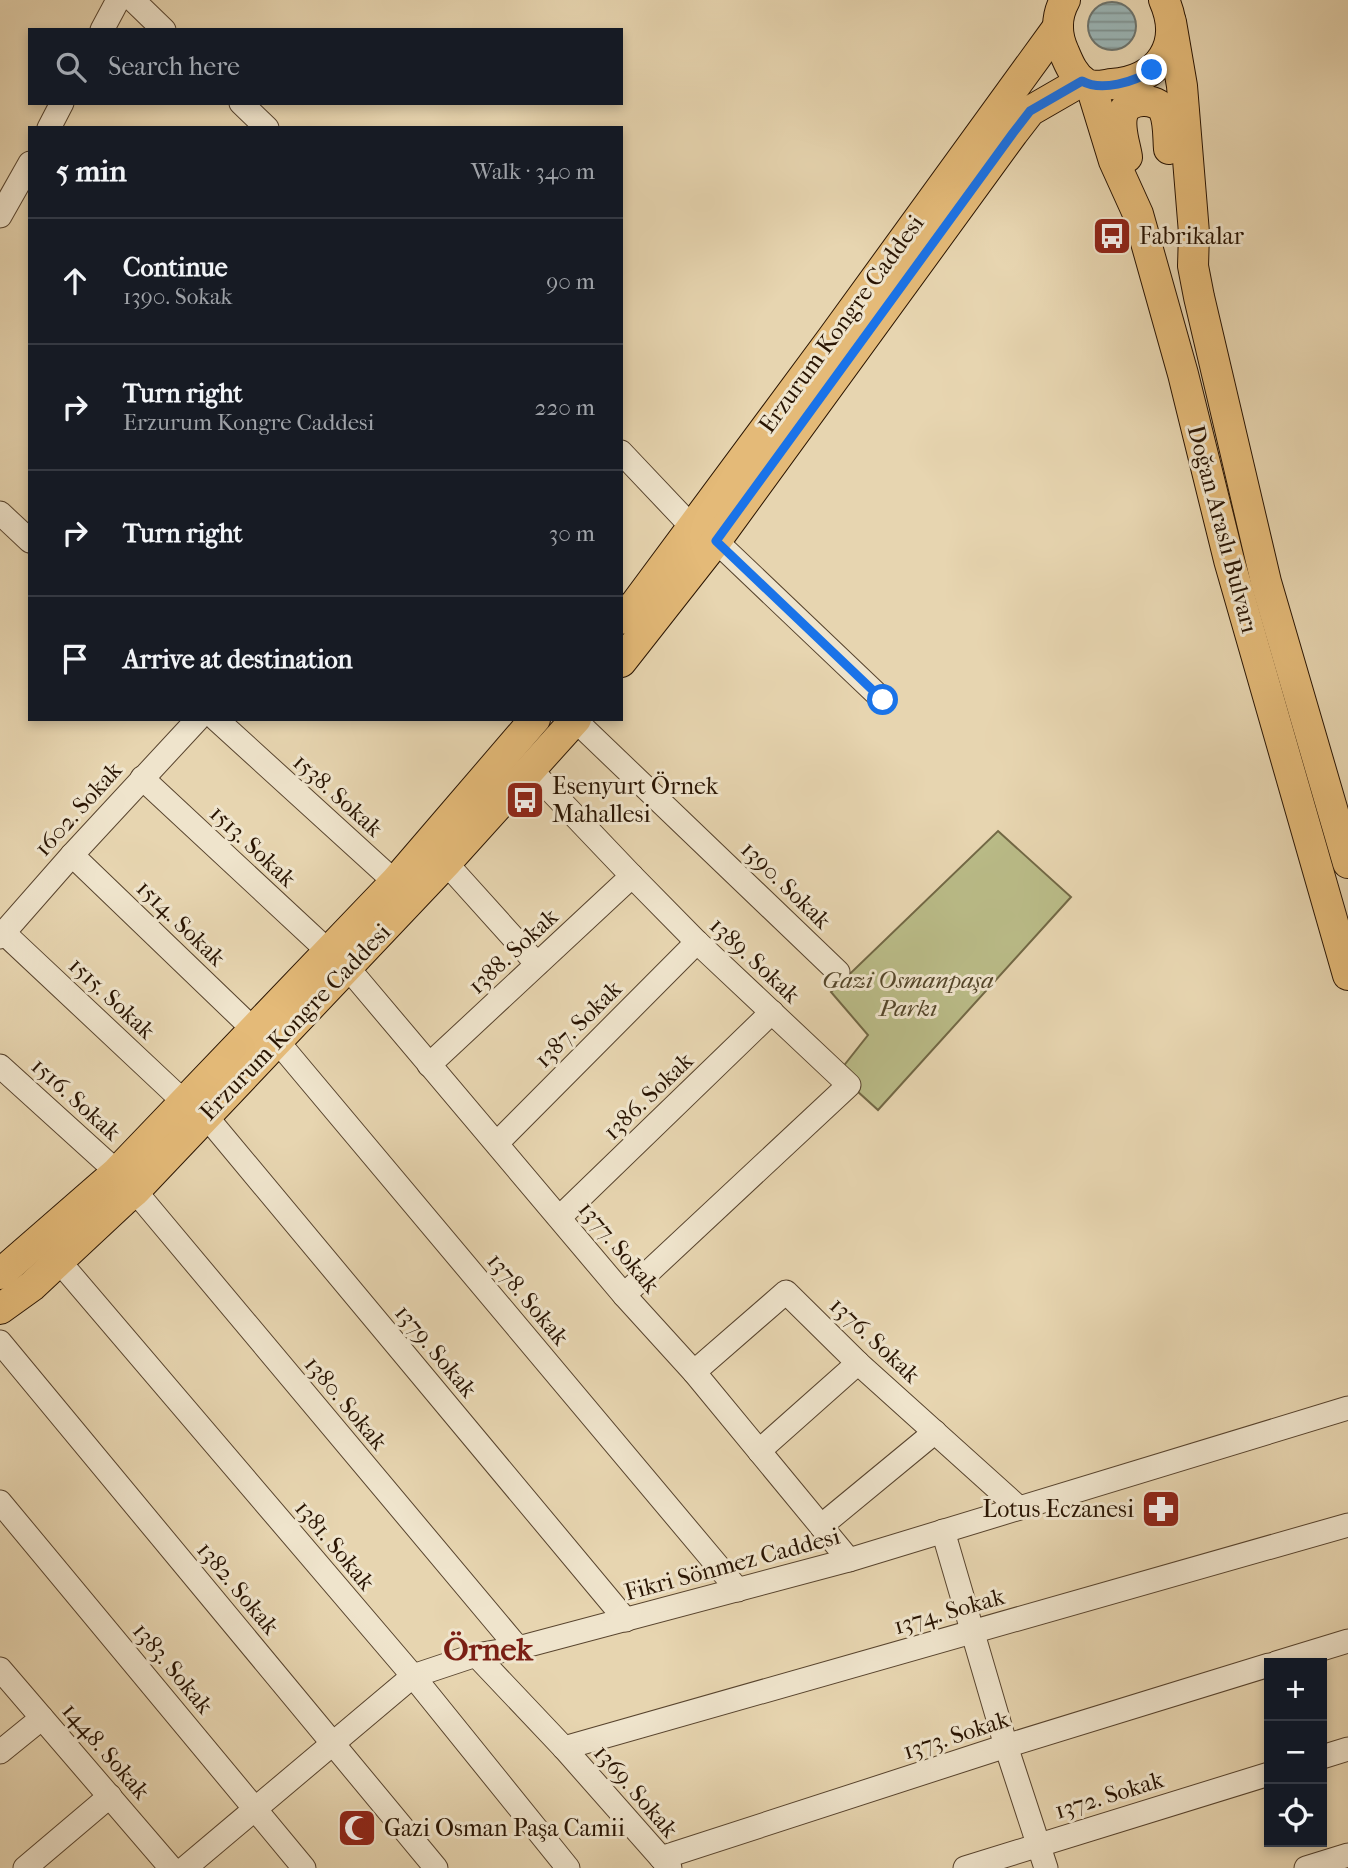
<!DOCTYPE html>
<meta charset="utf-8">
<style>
:root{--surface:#171b24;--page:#242831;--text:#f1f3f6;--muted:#9ea1a6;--line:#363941}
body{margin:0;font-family:"IM FELL French Canon",serif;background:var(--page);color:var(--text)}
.controls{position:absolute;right:21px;bottom:21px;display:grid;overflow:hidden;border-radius:0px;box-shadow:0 4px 10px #0003}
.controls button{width:63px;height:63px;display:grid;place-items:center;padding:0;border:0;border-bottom:2px solid var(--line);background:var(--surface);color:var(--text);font:35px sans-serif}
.stop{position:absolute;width:21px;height:21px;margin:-16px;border:5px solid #1a73e8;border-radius:50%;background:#fff}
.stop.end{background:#1a73e8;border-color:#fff;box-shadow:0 2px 7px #0008}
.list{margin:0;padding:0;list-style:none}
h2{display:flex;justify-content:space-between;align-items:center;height:91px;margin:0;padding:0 28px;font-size:30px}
h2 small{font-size:23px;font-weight:400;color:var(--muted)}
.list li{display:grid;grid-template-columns:46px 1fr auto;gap:21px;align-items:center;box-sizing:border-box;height:126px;padding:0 28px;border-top:2px solid var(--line)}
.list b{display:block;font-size:26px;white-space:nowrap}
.list p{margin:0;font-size:23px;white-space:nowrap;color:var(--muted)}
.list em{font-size:23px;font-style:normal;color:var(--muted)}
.icon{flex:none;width:38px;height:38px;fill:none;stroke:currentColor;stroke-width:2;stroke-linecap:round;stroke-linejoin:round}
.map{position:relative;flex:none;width:1348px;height:1868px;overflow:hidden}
.search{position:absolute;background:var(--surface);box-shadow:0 4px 10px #0003;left:28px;top:28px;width:595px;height:77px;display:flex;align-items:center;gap:18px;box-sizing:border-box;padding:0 24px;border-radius:0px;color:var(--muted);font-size:26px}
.panel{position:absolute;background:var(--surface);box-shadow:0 4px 10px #0003;left:28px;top:126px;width:595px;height:595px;border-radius:0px}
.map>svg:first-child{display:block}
.park{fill:#babc88;stroke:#726845;stroke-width:2}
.water{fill:url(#water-rules);stroke:#6d756f;stroke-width:2}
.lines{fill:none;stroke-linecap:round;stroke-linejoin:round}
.minor-casing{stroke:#58442e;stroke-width:25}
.major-casing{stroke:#291402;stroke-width:32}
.minor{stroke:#efe4cc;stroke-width:23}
.major{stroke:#e4ba78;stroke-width:30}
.route{stroke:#1a73e8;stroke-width:9}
.labels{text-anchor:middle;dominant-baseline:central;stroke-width:6;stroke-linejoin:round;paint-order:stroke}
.poi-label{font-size:24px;fill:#291402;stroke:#efe4cc;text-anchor:start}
.street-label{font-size:24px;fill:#291402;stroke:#efe4cc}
.park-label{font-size:24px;font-style:italic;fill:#54462a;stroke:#efe4cc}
.district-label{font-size:32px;font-weight:bold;fill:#7a1f14;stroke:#efe4cc}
</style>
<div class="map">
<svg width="1348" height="1868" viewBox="0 0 1348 1868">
<defs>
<pattern id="water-rules" width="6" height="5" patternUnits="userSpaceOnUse" patternTransform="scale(1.75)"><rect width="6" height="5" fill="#9bb6b7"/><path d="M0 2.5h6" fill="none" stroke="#7e9393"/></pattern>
</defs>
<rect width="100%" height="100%" fill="#e7d5b0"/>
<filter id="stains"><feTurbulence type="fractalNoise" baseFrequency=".00286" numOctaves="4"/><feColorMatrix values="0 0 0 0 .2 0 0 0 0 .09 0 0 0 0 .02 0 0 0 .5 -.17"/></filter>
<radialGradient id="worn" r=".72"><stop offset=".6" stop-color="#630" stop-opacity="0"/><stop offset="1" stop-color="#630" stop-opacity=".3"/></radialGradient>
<!-- park -->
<polygon class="park" points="998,831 1071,897 878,1110 856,1090 842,1068 868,1035 831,992"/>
<!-- water -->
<circle class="water" cx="1112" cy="26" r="24"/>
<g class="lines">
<!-- minor casing -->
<g class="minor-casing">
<g id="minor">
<polyline points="133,0 164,30"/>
<polyline points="102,30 118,0"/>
<polyline points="241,103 267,128"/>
<polyline points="49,128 62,103"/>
<polyline points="0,216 30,163"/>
<polyline points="621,452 692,527"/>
<polyline points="0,513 30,541"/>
<polyline points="716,541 883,700"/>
<polyline points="216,719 395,882"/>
<polyline points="575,720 838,972"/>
<polyline points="531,770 632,876 697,942 849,1085 624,1295"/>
<polyline points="142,778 328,951"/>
<polyline points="72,855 253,1029"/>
<polyline points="446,863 537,964"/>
<polyline points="4,933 183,1101"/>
<polyline points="0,937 72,855 198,719"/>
<polyline points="348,968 624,1295 694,1372 849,1560"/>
<polyline points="278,1042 738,1590"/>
<polyline points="429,1065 632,876"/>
<polyline points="0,1066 117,1172"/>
<polyline points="205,1115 626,1620"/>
<polyline points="497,1143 697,942"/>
<polyline points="135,1191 518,1648"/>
<polyline points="560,1217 772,1012"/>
<polyline points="58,1260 413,1676 568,1868"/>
<polyline points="0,1342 436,1868"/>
<polyline points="694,1372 786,1292 858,1363 1019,1508"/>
<polyline points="759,1451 858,1363"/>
<polyline points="0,1502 304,1868"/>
<polyline points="821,1526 935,1432"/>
<polyline points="943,1531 1006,1746 1046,1868"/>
<polyline points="476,1655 564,1748 670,1868"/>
<polyline points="1276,1663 1348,1641"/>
<polyline points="0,1669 171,1868"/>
<polyline points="564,1748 1348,1525"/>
<polyline points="0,1752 42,1718"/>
<polyline points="1322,1757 1348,1749"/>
<polyline points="661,1858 1006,1746 1269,1665"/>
<polyline points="25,1868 110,1796"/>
<polyline points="185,1868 413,1676 476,1655 518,1648 849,1560 1348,1408"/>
<polyline points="965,1868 1269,1774"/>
<polyline points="1306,1868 1348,1855"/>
</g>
</g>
<!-- major casing -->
<g class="major-casing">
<g id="major">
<path d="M1065,0C1056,16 1056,35 1064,52C1069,64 1074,76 1085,83C1093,88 1103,85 1112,84C1159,80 1184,45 1164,0"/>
<polyline points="1171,22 1182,86 1194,233 1193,266 1199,297 1266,582 1348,863"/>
<polyline points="1091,86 1114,161 1138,214 1183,374 1229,560 1348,975"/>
<path d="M1127,157C1125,144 1118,126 1123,113C1128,98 1157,97 1164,111C1169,122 1168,138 1169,149"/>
<polyline points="621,619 636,603 833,337 1058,27"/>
<polyline points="621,662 716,541 1013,133 1030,111 1082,81"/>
<polyline points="0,1274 117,1172 395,882 535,719"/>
<polyline points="0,1309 32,1286 123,1201 135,1191 446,863 576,719"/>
</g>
</g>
<!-- minor -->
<use href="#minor" class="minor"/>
<!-- major -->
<use href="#major" class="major"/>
</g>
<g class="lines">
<!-- route -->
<path class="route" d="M883,700L716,541L1013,133L1030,111L1082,81C1101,92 1135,82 1152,70"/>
</g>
<!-- icons -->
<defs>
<g id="bus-square" transform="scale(2.0125)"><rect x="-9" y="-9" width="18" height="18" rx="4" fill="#8f2418" stroke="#efe4cc"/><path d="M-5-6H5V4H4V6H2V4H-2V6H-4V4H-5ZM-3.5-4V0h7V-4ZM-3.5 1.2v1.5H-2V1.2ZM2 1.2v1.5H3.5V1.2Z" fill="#fff"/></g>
<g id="pharmacy-square" transform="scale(2.0125)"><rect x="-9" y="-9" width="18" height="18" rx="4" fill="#8f2418" stroke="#efe4cc"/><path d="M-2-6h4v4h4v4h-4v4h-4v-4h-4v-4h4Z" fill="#fff"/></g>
<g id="mosque-square" transform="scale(2.0125)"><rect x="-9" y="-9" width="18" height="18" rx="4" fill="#8f2418" stroke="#efe4cc"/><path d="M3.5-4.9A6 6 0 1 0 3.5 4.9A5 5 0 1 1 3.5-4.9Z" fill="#fff"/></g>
</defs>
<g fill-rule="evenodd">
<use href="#bus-square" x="1112" y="236"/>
<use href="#bus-square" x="525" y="800"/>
<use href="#pharmacy-square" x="1161" y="1509"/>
<use href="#mosque-square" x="357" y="1828"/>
</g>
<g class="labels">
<!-- poi labels -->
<g class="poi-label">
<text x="1139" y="236">Fabrikalar</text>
<text x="552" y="786">Esenyurt Örnek<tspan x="552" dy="28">Mahallesi</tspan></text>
<text x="1134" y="1509" text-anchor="end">Lotus Eczanesi</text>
<text x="384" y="1828">Gazi Osman Paşa Camii</text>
</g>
<!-- street labels -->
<g class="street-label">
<text transform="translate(841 324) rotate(-54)">Erzurum Kongre Caddesi</text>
<text transform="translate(1223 529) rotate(75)">Doğan Araslı Bulvarı</text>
<text transform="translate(338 795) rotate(42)">1538. Sokak</text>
<text transform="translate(78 809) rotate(-48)">1602. Sokak</text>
<text transform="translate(253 846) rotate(43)">1513. Sokak</text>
<text transform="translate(786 885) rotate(44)">1390. Sokak</text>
<text transform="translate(181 923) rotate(44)">1514. Sokak</text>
<text transform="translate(513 951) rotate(-43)">1388. Sokak</text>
<text transform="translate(755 960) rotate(43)">1389. Sokak</text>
<text transform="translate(112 998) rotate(43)">1515. Sokak</text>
<text transform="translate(295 1022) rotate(-46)">Erzurum Kongre Caddesi</text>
<text transform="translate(578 1024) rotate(-45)">1387. Sokak</text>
<text transform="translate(648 1096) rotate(-44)">1386. Sokak</text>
<text transform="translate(76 1099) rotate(42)">1516. Sokak</text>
<text transform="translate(619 1247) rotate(50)">1377. Sokak</text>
<text transform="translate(528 1299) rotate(50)">1378. Sokak</text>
<text transform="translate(875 1340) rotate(43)">1376. Sokak</text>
<text transform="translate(436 1351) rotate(50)">1379. Sokak</text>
<text transform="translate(346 1403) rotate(50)">1380. Sokak</text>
<text transform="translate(335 1545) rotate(50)">1381. Sokak</text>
<text transform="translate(732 1564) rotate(-15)">Fikri Sönmez Caddesi</text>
<text transform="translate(238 1588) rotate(50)">1382. Sokak</text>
<text transform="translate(949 1611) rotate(-16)">1374. Sokak</text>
<text transform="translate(173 1668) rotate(50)">1383. Sokak</text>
<text transform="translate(956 1735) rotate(-18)">1373. Sokak</text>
<text transform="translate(106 1751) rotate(49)">1448. Sokak</text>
<text transform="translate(636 1791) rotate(49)">1369. Sokak</text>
<text transform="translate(1109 1795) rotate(-17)">1372. Sokak</text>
</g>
<!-- park labels -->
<g class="park-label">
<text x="908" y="980">Gazi Osmanpaşa<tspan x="908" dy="28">Parkı</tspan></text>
</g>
<!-- district labels -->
<g class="district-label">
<text x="488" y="1649">Örnek</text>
</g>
</g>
<rect width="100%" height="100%" filter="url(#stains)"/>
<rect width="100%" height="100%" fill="url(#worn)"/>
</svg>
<div class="controls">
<button>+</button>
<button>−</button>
<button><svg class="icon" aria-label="locate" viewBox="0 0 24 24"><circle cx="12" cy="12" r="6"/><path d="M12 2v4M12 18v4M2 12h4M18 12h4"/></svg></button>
</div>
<div class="stop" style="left:883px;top:700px"></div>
<div class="stop end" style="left:1152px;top:70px"></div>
<div class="search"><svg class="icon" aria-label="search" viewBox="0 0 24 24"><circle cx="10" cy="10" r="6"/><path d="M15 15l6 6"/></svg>Search here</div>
<section class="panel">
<h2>5 min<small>Walk · 340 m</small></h2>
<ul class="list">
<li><svg class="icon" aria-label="ahead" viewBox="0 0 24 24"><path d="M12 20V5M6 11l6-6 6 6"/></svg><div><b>Continue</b><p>1390. Sokak</p></div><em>90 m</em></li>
<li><svg class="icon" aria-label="right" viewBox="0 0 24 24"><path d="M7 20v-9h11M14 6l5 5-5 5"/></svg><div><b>Turn right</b><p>Erzurum Kongre Caddesi</p></div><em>220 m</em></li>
<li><svg class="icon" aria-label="right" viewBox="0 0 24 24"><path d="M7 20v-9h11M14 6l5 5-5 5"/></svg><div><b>Turn right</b></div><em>30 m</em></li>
<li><svg class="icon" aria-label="arrive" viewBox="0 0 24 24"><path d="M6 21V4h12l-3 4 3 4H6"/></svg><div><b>Arrive at destination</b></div></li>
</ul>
</section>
</div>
